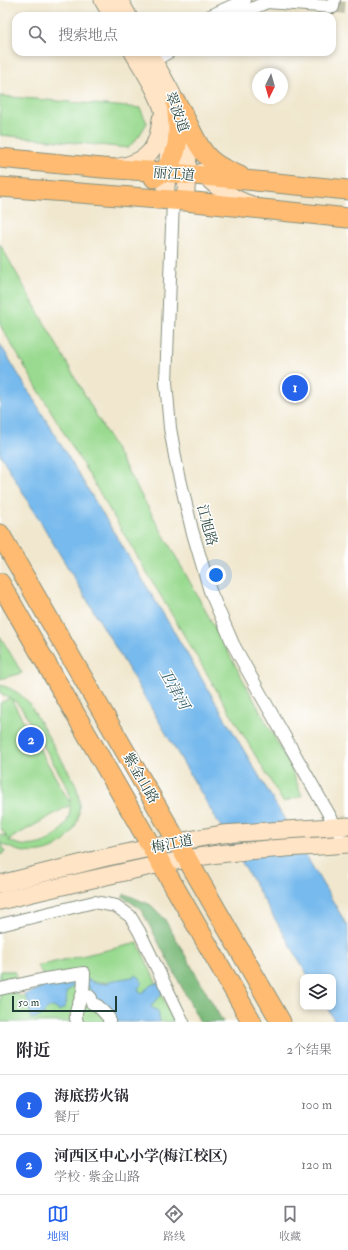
<!DOCTYPE html>
<html lang="zh">
<meta charset="utf-8">
<style>
:root{--surface:#fff;--page:#f7f7f7;--text:#2b2b33;--muted:#7c7c81;--line:#e1e1e2;--accent:#2563eb}
body{margin:0;font-family:"IM FELL Double Pica","Noto Serif SC",serif;background:var(--page);color:var(--text)}
.controls{position:absolute;right:12px;bottom:12px;display:grid;overflow:hidden;border-radius:8px;box-shadow:0 2px 6px #0003}
.controls button{width:36px;height:36px;display:grid;place-items:center;padding:0;border:0;border-bottom:1px solid var(--line);background:var(--surface);color:var(--text);font:20px sans-serif}
.compass{position:absolute;left:252px;top:68px;width:36px;height:36px;border-radius:50%;background:var(--surface);box-shadow:0 2px 6px #0003;rotate:185deg}
.scale{position:absolute;left:12px;bottom:10px;width:105px;box-sizing:border-box;padding-left:4px;border:2px solid #1f3d34;border-top:0;font-size:11px;line-height:14px;white-space:nowrap;color:#1f3d34;-webkit-text-stroke:3px #fff;paint-order:stroke}
.you{position:absolute;left:216px;top:575px;width:14px;height:14px;margin:-10px;border:3px solid #fff;border-radius:50%;background:#1a73e8;box-shadow:0 0 0 6px #1a73e833}
.badge{display:grid;place-items:center;width:26px;height:26px;border-radius:50%;background:var(--accent);color:#fff;font-size:13px;font-weight:700}
.pin{position:absolute;translate:-50% -50%;border:2px solid #fff;box-shadow:0 1px 4px #0006}
.list{margin:0;padding:0;list-style:none}
h2{display:flex;justify-content:space-between;align-items:center;height:52px;margin:0;padding:0 16px;font-size:17px}
h2 small{font-size:13px;font-weight:400;color:var(--muted)}
.list li{display:grid;grid-template-columns:26px 1fr auto;gap:12px;align-items:center;box-sizing:border-box;height:60px;padding:0 16px;border-top:1px solid var(--line)}
.list b{display:block;font-size:15px;white-space:nowrap}
.list p{margin:0;font-size:13px;white-space:nowrap;color:var(--muted)}
.list em{font-size:13px;font-style:normal;color:var(--muted)}
.icon{flex:none;width:22px;height:22px;fill:none;stroke:currentColor;stroke-width:2;stroke-linecap:round;stroke-linejoin:round}
.map{position:relative;flex:none;width:348px;height:1022px;overflow:hidden}
.search{position:absolute;background:var(--surface);box-shadow:0 2px 6px #0003;left:12px;right:12px;top:12px;height:44px;display:flex;align-items:center;gap:10px;box-sizing:border-box;padding:0 14px;border-radius:12px;color:var(--muted);font-size:15px}
.sheet{height:172px;background:var(--surface)}
nav{display:flex;justify-content:space-around;align-items:center;box-sizing:border-box;height:56px;border-top:1px solid var(--line);background:var(--surface);font-size:11px;color:var(--muted)}
nav a{display:grid;justify-items:center;gap:2px}
nav .on{color:var(--accent)}
.map>svg:first-child{display:block}
.green{fill:#9ada90;stroke:#5c8c62;fill-rule:evenodd}
.forest{fill:#7bba7a;stroke:#4d7c57}
.water{fill:#77baed;stroke:#4b7c90}
.lines{fill:none;stroke-linecap:round;stroke-linejoin:round}
.street-tunnel{stroke:#c6c5af;stroke-width:12;stroke-dasharray:12 6;stroke-linecap:butt}
.street-casing{stroke:#889281;stroke-width:14}
.secondary-casing{stroke:#889281;stroke-width:19}
.primary-casing{stroke:#889281;stroke-width:21}
.street{stroke:#fff;stroke-width:12}
.secondary{stroke:#ffe4c6;stroke-width:17}
.primary{stroke:#febb71;stroke-width:19}
.labels{text-anchor:middle;dominant-baseline:central;stroke-width:3;stroke-linejoin:round;paint-order:stroke}
.street-label{font-size:14px;fill:#1f3d34;stroke:#fff}
.water-label{font-size:15px;font-style:italic;fill:#39626c;stroke:#fff}
</style>
<div class="map">
<svg width="348" height="1022" viewBox="0 0 348 1022">
<rect width="100%" height="100%" fill="#fff"/>
<filter id="ink" filterUnits="userSpaceOnUse"><feTurbulence type="fractalNoise" baseFrequency=".025" numOctaves="2"/><feDisplacementMap in="SourceGraphic" scale="8" xChannelSelector="R" yChannelSelector="G"/><feConvolveMatrix kernelMatrix="1 2 1 2 8 2 1 2 1" color-interpolation-filters="sRGB"/></filter>
<filter id="wash" filterUnits="userSpaceOnUse"><feTurbulence type="fractalNoise" baseFrequency=".012" numOctaves="4" result="noise"/><feDisplacementMap in="SourceGraphic" scale="16" xChannelSelector="R" yChannelSelector="G"/><feGaussianBlur stdDeviation="0.9" result="paint"/><feColorMatrix in="noise" values="0 0 0 0 0 0 0 0 0 0 0 0 0 0 0 0 0 1.4 0 .05"/><feComposite in="paint" operator="in"/></filter>
<g filter="url(#wash)">
<rect width="100%" height="100%" fill="#f0e7ce"/>
<!-- green -->
<g class="green">
<polygon points="0,96 140,108 147,123 139,136 128,148 0,135"/>
<polygon points="0,244 185,573 290,766 302,796 283,802 0,325"/>
<polygon points="0,636 22,673 0,679"/>
<path d="M0,685C12,688 21,694 29,703L75,783C94,834 47,871 1,843L5,852L0,855V834L7,838L0,827V703L10,698L0,693ZM11,699L16,702L22,709L68,788L70,796V803ZM70,805C72,835 34,856 8,840Z"/>
<path d="M138,943L174,1022H160V1020L151,1007L152,1004L157,1000L151,986L142,993L140,992L138,988L142,984L140,978C126,975 116,984 102,982C97,982 94,983 90,980L73,986L89,987L91,994L112,1022H0V971H14C18,979 14,987 18,996L58,997L37,966Z"/>
</g>
<!-- forest -->
<polygon class="forest" points="125,894 151,905 164,918 223,1022 200,1022 141,909 122,896"/>
<!-- water -->
<g class="water">
<polygon points="0,344 173,630 348,927 348,1022 335,1022 327,1007 333,1007 333,977 309,977 123,660 0,454"/>
<path d="M136,975L140,978L142,984L138,988L140,992L142,993L151,985L161,982L165,989L157,1000L152,1004L151,1007L158,1011L160,1022H112L91,994L89,987L74,986L66,992C67,1001 68,1007 59,1011L54,1007L49,1008L44,1012V1015L31,1019L28,1001L24,995L45,986L52,981L65,978L90,980L92,982L107,984L109,981L133,977Z"/>
</g>
</g>
<g filter="url(#ink)">
<g class="lines">
<!-- street-tunnel -->
<polyline class="street-tunnel" points="333,7 348,8"/>
<!-- street casing -->
<g class="street-casing">
<g id="street">
<polyline points="210,16 245,0"/>
<polyline points="236,16 267,2 333,7 334,0"/>
<polyline points="153,61 169,52"/>
<polyline points="173,201 166,382 170,428 176,462 192,530 210,591 233,644 261,695 339,832"/>
<polyline points="0,925 94,902 116,906 130,916 139,931 183,1022"/>
<path d="M0,989L45,979L84,973C84,979 84,988 82,995C80,1004 73,1011 77,1022"/>
<polyline points="83,995 88,995 91,998 92,1003 98,1006 109,1018 109,1022"/>
</g>
</g>
<!-- secondary casing -->
<g class="secondary-casing">
<g id="secondary">
<polyline points="103,0 112,16"/>
<polyline points="119,0 128,16"/>
<path d="M133,52C144,71 158,91 164,113C172,141 167,171 165,200"/>
<path d="M148,52C163,77 179,102 185,130C190,152 187,179 185,201"/>
<path d="M119,167C148,162 158,149 161,119"/>
<path d="M202,172C215,187 233,199 252,205"/>
<polyline points="0,884 103,858 178,842 222,834 348,826"/>
<path d="M0,901C62,886 124,871 187,859C239,849 295,848 348,844"/>
</g>
</g>
<!-- primary casing -->
<g class="primary-casing">
<g id="primary">
<path d="M179,107C189,123 197,149 212,161C220,168 230,172 240,176"/>
<polyline points="0,158 102,168 163,172 348,190"/>
<path d="M154,178C183,160 179,132 176,102"/>
<polyline points="0,187 185,201 348,218"/>
<polyline points="0,534 281,1022"/>
<polyline points="0,583 252,1022"/>
</g>
</g>
<!-- street -->
<use href="#street" class="street"/>
<!-- secondary -->
<use href="#secondary" class="secondary"/>
<!-- primary -->
<use href="#primary" class="primary"/>
</g>
</g>
<g class="labels">
<!-- street labels -->
<g class="street-label">
<text transform="translate(177 112) rotate(70)">翠波道</text>
<text transform="translate(174 174) rotate(5)">丽江道</text>
<text transform="translate(207 525) rotate(75)">江旭路</text>
<text transform="translate(141 778) rotate(60)">紫金山路</text>
<text transform="translate(172 844) rotate(-11)">梅江道</text>
</g>
<!-- water labels -->
<g class="water-label">
<text transform="translate(174 689) rotate(60)">卫津河</text>
</g>
</g>
</svg>
<div class="controls">
<button><svg class="icon" aria-label="layers" viewBox="0 0 24 24"><path d="M12 4l9 5-9 5-9-5zM3 14l9 5 9-5"/></svg></button>
</div>
<svg class="compass" viewBox="-18 -18 36 36"><path d="M0-13l5 13h-10z" fill="#e53935"/><path d="M0 13l5-13h-10z" fill="#7c7c81"/></svg>
<div class="scale">50 m</div>
<div class="you"></div>
<div class="pin badge" style="left:295px;top:388px">1</div>
<div class="pin badge" style="left:31px;top:740px">2</div>
<div class="search"><svg class="icon" aria-label="search" viewBox="0 0 24 24"><circle cx="10" cy="10" r="6"/><path d="M15 15l6 6"/></svg>搜索地点</div>
</div>
<section class="sheet">
<h2>附近<small>2个结果</small></h2>
<ul class="list">
<li><span class="badge">1</span><div><b>海底捞火锅</b><p>餐厅</p></div><em>100 m</em></li>
<li><span class="badge">2</span><div><b>河西区中心小学(梅江校区)</b><p>学校 · 紫金山路</p></div><em>120 m</em></li>
</ul>
</section>
<nav>
<a class="on"><svg class="icon" aria-label="map" viewBox="0 0 24 24"><path d="M3 6l6-2 6 2 6-2v14l-6 2-6-2-6 2zM9 4v14M15 6v14"/></svg>地图</a>
<a><svg class="icon" aria-label="directions" viewBox="0 0 24 24"><path d="M12 3l9 9-9 9-9-9zM9 14v-3h6M13 9l2 2-2 2"/></svg>路线</a>
<a><svg class="icon" aria-label="saved" viewBox="0 0 24 24"><path d="M7 4h10v16l-5-4-5 4z"/></svg>收藏</a>
</nav>
